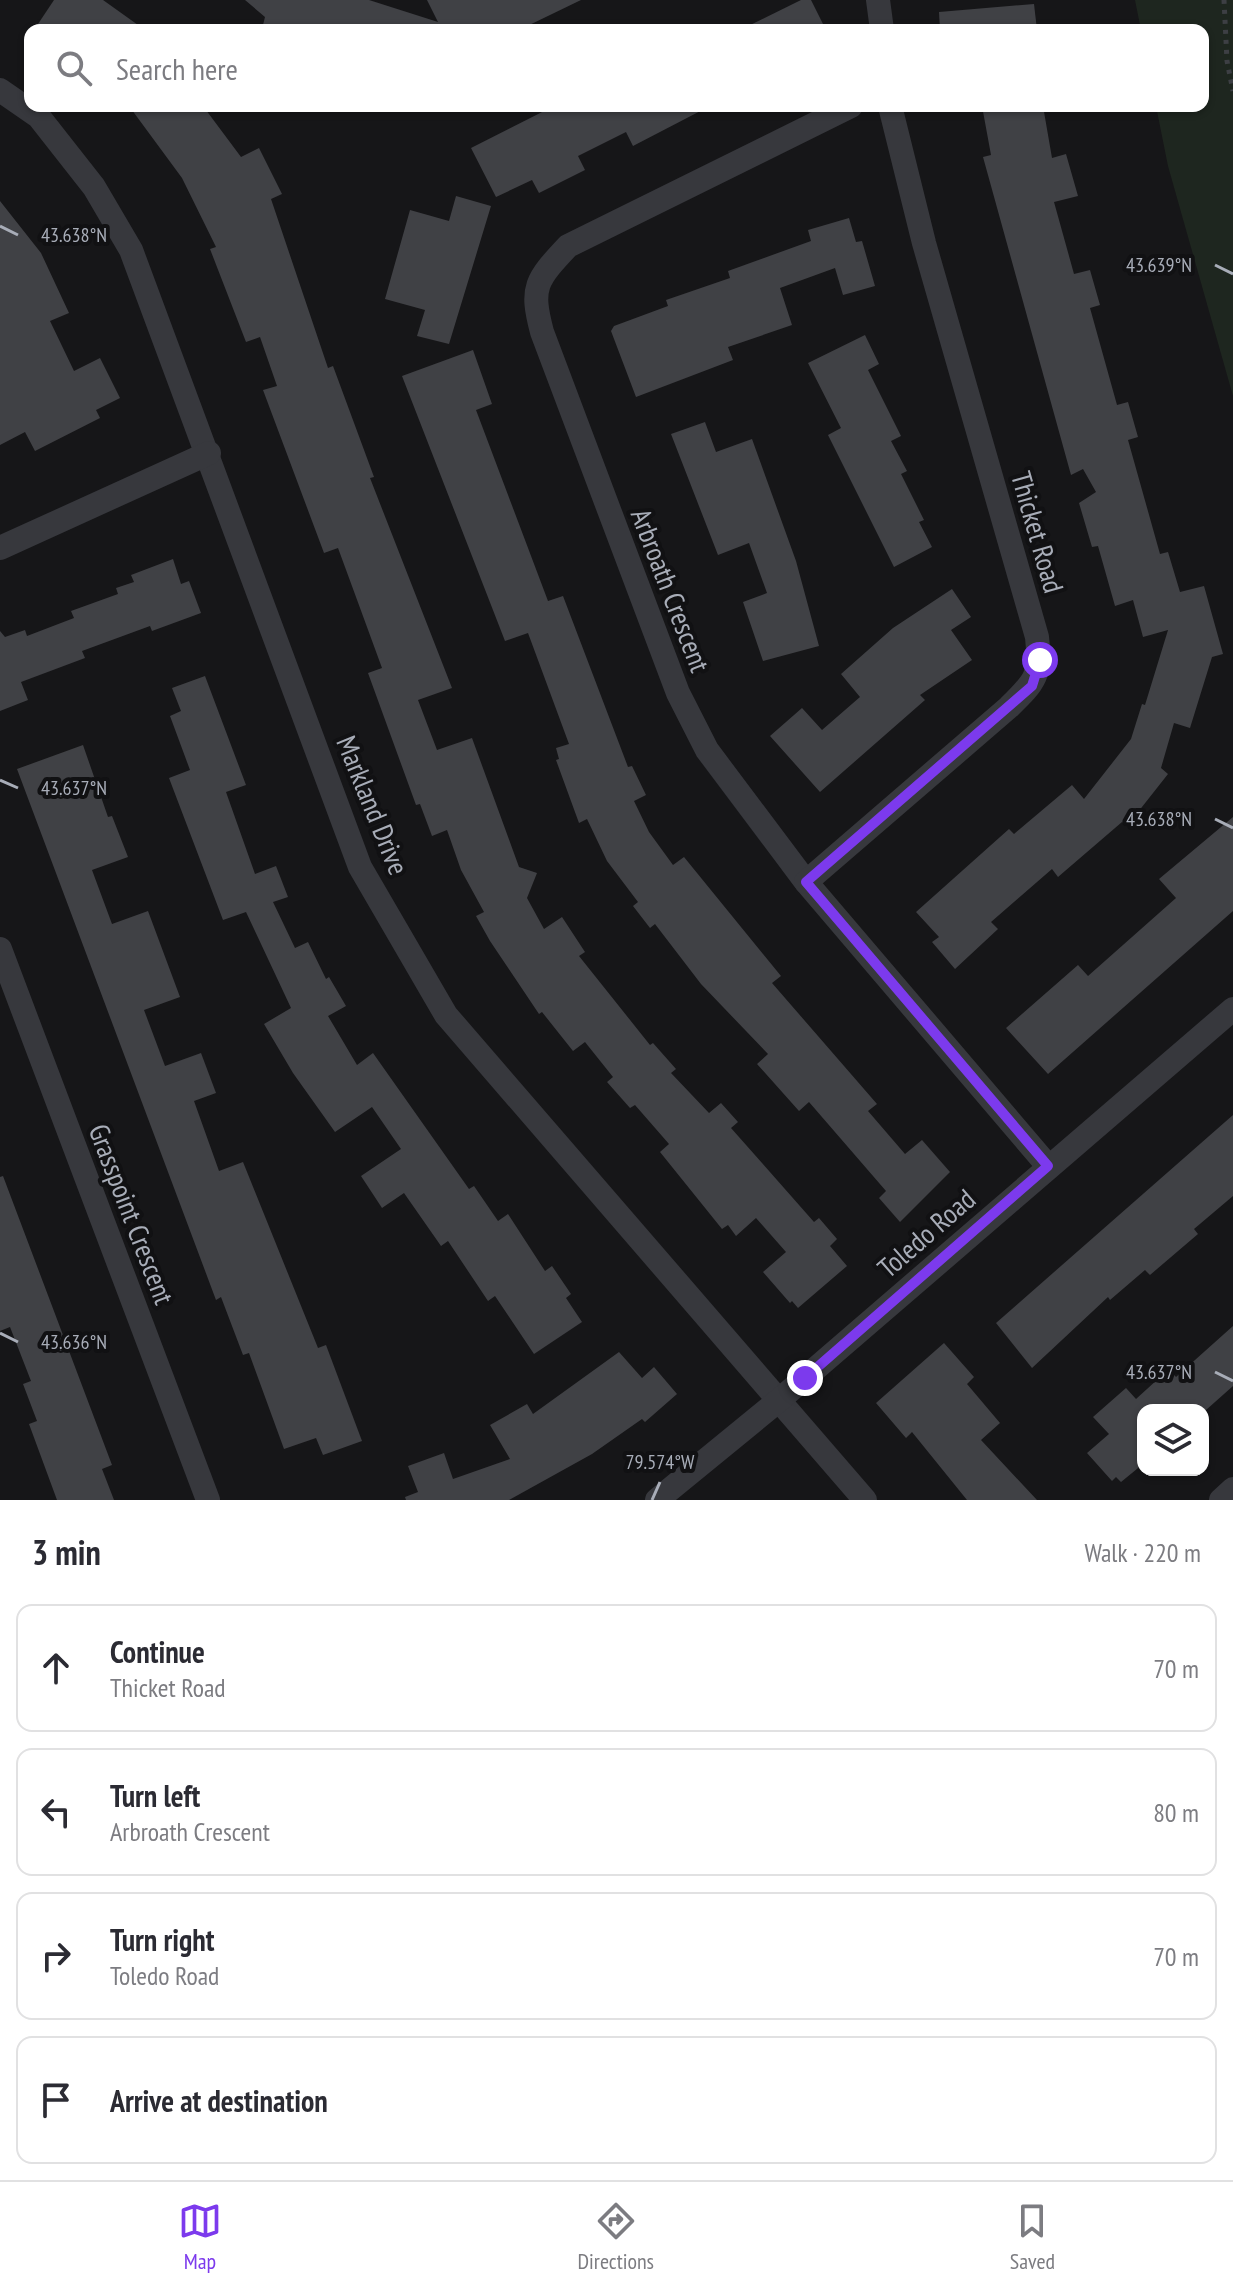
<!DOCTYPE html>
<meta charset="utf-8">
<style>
:root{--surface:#fff;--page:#f7f7f7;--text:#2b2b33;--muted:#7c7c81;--line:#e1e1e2;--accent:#7c3aed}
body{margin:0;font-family:"PT Sans Narrow",sans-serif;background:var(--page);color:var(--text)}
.controls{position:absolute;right:24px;bottom:24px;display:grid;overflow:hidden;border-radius:16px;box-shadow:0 2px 6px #0004}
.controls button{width:72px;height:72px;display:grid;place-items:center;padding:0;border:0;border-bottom:2px solid var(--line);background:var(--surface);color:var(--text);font:40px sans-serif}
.stop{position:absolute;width:24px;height:24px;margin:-18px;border:6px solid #7c3aed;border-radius:50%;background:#fff}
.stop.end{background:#7c3aed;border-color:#fff;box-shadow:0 2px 8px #0008}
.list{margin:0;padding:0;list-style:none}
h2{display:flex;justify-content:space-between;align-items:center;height:104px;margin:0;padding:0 32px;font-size:34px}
h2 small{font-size:26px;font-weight:400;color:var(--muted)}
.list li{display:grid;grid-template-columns:52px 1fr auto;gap:24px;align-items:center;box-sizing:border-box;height:128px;margin:0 16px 16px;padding:0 16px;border:2px solid var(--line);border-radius:16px}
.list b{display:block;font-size:30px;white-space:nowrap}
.list p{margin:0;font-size:26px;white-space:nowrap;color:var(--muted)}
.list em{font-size:26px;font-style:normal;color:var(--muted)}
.icon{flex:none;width:44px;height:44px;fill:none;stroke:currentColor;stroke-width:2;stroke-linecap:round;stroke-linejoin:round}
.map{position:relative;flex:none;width:1233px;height:1500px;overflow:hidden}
.search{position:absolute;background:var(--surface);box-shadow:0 2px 6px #0004;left:24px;right:24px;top:24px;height:88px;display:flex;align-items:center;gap:20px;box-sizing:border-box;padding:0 28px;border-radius:16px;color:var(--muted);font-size:30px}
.sheet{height:680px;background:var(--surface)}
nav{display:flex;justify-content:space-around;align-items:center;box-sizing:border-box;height:112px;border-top:2px solid var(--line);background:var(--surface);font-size:22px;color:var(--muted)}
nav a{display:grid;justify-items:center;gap:4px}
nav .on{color:var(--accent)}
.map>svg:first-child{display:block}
.green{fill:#1e261f}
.building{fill:#404145}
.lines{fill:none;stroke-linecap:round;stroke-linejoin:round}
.path{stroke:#3d3f44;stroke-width:5;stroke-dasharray:4 6;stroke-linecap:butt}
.street{stroke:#37383d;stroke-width:24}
.route{stroke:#7c3aed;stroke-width:10}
.ticks{fill:none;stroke:#a8adb8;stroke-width:3}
.labels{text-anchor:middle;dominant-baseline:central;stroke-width:8;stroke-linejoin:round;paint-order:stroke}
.street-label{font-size:28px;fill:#a8adb8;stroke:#111113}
.ticks-label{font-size:20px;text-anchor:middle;fill:#a8adb8;stroke:#111113;stroke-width:8;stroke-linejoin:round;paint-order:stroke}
</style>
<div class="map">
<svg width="1233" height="1500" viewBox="0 0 1233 1500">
<rect width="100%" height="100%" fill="#161618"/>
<!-- green -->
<polygon class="green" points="1135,0 1233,0 1233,396 1168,166 1156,106 1203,106 1203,30 1141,30"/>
<!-- building -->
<g class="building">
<polygon points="54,0 103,0 145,30 34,30"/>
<polygon points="245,0 369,0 438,22 427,0 581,0 519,30 280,30 263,25 265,17"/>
<polygon points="801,0 811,0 826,30 740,30"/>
<polygon points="1034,4 1037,30 940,30 939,12"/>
<polygon points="129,106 203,106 241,157 259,148 282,194 271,199 328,368 333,366 374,477 370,478 452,688 418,700 437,750 472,738 519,867 537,873 527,898 544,929 562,917 585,952 579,956 650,1045 653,1043 676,1069 671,1073 709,1113 721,1103 738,1122 731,1128 814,1222 819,1218 837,1239 830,1246 847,1266 798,1308 792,1301 790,1303 763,1272 786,1252 756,1218 736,1236 728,1225 722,1229 660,1152 669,1144 635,1105 630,1108 607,1082 613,1077 585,1042 573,1051 542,1012 539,1014 490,941 476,916 484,912 461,870 447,830 432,836 420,804 416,805 368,673 382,668 356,597 338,548 324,553 263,390 277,386 260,337 246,342 210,249 216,247 182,178"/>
<polygon points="554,106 710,106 633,146 626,132 578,156 585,170 539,193 532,180 496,197 471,148"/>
<polygon points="982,106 1043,106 1052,158 1066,154 1078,196 1054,202 1074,274 1090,270 1100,305 1090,308 1117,405 1128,402 1138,437 1128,440 1160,554 1168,552 1180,592 1204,586 1223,654 1212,657 1190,728 1174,723 1161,768 1168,774 1127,826 1122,822 1058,877 1052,869 991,922 998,929 955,969 932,942 939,937 916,912 1009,829 1014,834 1072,785 1084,799 1131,739 1142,704 1145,705 1168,630 1143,637 1133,600 1115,606 1098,546 1092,547 1079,503 1096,492 1083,469 1071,475 983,157 991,155"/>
<polygon points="456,196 491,206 449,344 417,336 425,310 385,299 410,210 449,221"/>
<polygon points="0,201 41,253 69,313 50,321 74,371 100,358 120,398 96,410 100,418 35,451 25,432 0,445"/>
<polygon points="849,218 856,242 862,241 875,286 843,295 835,268 780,288 792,325 728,347 733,360 636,397 611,331 614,326 668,306 666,300 730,278 728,271 811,241 808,230"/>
<polygon points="865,335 879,364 868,370 901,436 891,441 907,471 901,474 924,520 919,522 932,547 894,567 828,435 841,428 808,363"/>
<polygon points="473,350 492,404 476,410 548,601 563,596 628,767 632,766 646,795 634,801 649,832 673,865 684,857 781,976 772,983 877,1104 868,1111 905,1154 922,1140 950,1172 900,1222 879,1198 886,1191 809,1102 799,1111 757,1064 768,1054 701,984 655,924 650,928 633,906 638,902 607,861 587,819 579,823 556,760 559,759 556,748 569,744 528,633 505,641 402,376"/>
<polygon points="705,422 716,452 752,439 796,561 819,646 763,661 743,602 767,593 749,543 718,555 671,434"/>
<polygon points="173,559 181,584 189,581 201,613 152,631 150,626 82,651 85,658 21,682 28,700 0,711 0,631 5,637 25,630 27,636 74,618 71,611 118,594 116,588 134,582 131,575"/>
<polygon points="952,589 971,617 951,630 972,660 920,695 925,700 820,792 770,736 802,708 822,730 860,697 841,674 893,628"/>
<polygon points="205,676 246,785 226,792 255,874 276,866 288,897 273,902 295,948 308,942 326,979 329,977 346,1006 328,1016 357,1065 373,1053 469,1189 474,1186 498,1221 508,1214 545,1271 552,1266 571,1294 566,1298 582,1322 534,1354 495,1296 488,1301 448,1241 441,1246 404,1193 382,1208 361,1176 401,1149 372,1107 335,1132 293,1073 264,1024 291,1008 246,912 223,920 169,778 190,770 170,716 181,711 172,688"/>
<polygon points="83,745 108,817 112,816 128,857 92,870 112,924 148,911 180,997 144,1010 165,1066 201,1053 216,1093 194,1101 219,1171 243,1162 318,1348 326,1345 362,1441 323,1455 316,1438 284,1449 249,1353 243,1355 221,1297 216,1300 17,769"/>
<polygon points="1233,817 1233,911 1048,1074 1006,1028 1078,965 1088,976 1176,898 1159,879"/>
<polygon points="1233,1115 1233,1196 1194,1229 1198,1234 1150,1275 1145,1270 1110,1300 1108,1297 1032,1368 996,1323"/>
<polygon points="3,1176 112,1465 102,1469 114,1500 57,1500 29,1424 37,1421 23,1384 31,1381 10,1327 0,1331 0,1177"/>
<polygon points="1233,1326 1233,1386 1206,1410 1143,1410 1143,1464 1121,1482 1116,1477 1112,1481 1087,1453 1109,1434 1093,1417 1126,1388 1136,1399 1169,1369 1176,1377"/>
<polygon points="944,1343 974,1377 967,1384 1000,1423 981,1440 1037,1500 967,1500 912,1432 906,1438 876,1403"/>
<polygon points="619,1352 642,1378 654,1367 677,1394 645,1422 642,1419 592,1454 509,1500 406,1500 405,1497 418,1492 408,1466 444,1453 453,1479 510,1459 490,1425 527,1404 533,1414"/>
</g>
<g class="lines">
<!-- path -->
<polyline class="path" points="1224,0 1227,61 1233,91"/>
<!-- street -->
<g class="street">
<polyline points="878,0 882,30"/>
<polyline points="0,90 39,117 94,187 131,250 360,867 446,1015 865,1500"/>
<path d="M851,106L568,246C536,280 530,287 542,332L678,693L707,750L806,882L1048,1166"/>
<polyline points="0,548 209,453"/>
<path d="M806,882L1009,707C1036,681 1041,675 1037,637L924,243L890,106"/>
<polyline points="0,949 208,1500"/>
<polyline points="657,1500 778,1401 1233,1009"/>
<polyline points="1221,1500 1233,1489"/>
</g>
</g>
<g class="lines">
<!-- route -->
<polyline class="route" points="805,1378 1048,1166 806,882 1032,686 1040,660"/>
</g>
<!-- ticks -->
<path class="ticks" d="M0,226L18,235M1215,265L1233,274M0,780L18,788M1215,819L1233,828M0,1333L18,1342M1215,1372L1233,1381M652,1500L660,1482"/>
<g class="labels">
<!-- street labels -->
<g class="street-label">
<text transform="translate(1038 532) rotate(74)">Thicket Road</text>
<text transform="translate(671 590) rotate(69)">Arbroath Crescent</text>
<text transform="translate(373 805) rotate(68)">Markland Drive</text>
<text transform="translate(132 1214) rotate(69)">Grasspoint Crescent</text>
<text transform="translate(926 1233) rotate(-41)">Toledo Road</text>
</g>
</g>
<g class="ticks-label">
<text x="74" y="242">43.638°N</text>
<text x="1159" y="272">43.639°N</text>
<text x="74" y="795">43.637°N</text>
<text x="1159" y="826">43.638°N</text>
<text x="74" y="1349">43.636°N</text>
<text x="1159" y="1379">43.637°N</text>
<text x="660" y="1469">79.574°W</text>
</g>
</svg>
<div class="controls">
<button><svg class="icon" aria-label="layers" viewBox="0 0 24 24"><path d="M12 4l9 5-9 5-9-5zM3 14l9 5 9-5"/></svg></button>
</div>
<div class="stop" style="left:1040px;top:660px"></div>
<div class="stop end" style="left:805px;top:1378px"></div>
<div class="search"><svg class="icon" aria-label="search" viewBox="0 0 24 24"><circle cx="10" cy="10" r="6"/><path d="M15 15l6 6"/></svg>Search here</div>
</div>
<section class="sheet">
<h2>3 min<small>Walk · 220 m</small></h2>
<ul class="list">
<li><svg class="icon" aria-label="ahead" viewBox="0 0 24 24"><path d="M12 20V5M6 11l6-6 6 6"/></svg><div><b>Continue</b><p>Thicket Road</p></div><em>70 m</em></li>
<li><svg class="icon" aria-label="left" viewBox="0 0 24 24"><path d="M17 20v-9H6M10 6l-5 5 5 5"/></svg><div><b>Turn left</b><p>Arbroath Crescent</p></div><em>80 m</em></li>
<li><svg class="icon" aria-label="right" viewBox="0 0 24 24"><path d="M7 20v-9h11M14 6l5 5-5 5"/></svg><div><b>Turn right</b><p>Toledo Road</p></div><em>70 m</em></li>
<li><svg class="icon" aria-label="arrive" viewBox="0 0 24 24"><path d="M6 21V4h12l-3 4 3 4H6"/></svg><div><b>Arrive at destination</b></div></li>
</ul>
</section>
<nav>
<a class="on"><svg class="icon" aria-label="map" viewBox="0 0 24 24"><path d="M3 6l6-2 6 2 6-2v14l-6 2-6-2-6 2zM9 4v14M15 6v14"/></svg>Map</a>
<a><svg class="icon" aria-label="directions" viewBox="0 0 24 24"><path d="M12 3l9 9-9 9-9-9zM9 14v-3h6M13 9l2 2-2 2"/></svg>Directions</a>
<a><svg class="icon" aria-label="saved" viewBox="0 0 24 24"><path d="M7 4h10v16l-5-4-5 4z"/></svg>Saved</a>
</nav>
